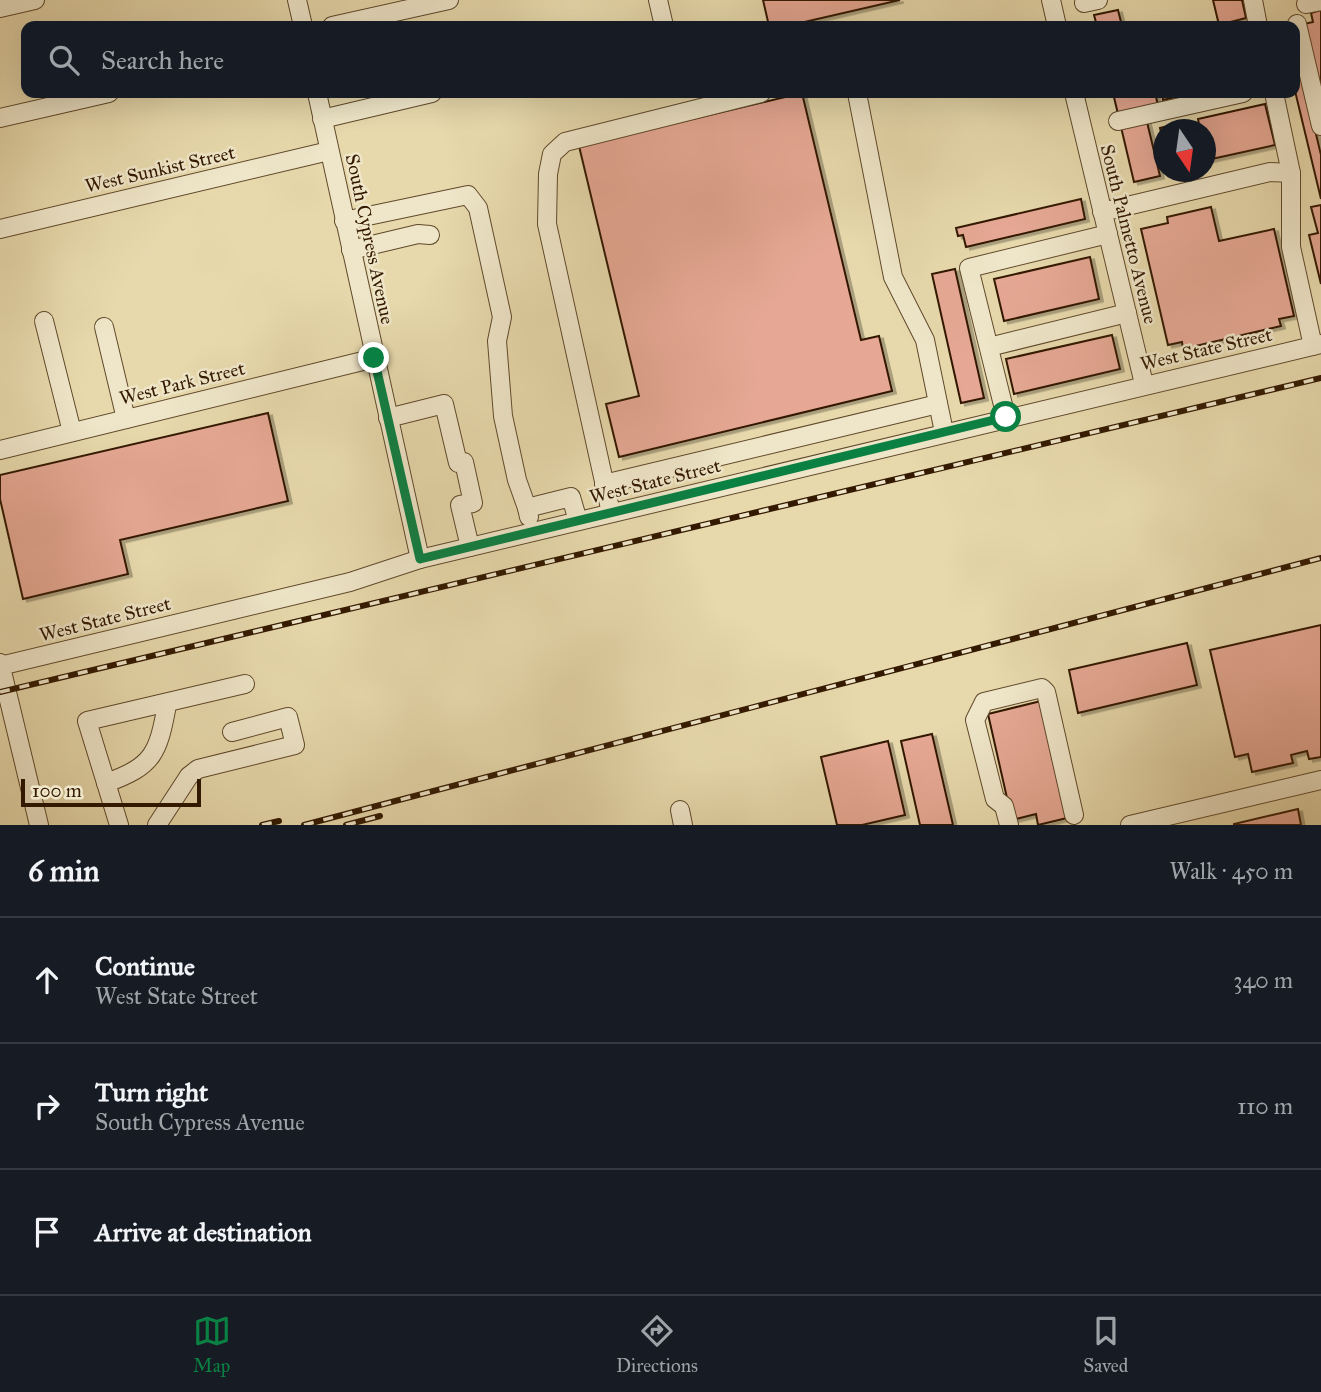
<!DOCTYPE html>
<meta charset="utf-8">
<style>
:root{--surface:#171b24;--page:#242831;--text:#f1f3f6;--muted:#9ea1a6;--line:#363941;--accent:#0b8043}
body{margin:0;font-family:"IM FELL Great Primer",serif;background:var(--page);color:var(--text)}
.compass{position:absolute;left:1153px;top:119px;width:63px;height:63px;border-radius:50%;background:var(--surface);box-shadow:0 7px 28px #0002;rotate:167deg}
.scale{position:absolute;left:21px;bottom:18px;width:180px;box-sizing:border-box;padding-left:7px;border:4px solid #331900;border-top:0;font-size:19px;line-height:24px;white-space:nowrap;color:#331900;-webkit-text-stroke:5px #efe6c9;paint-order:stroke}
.stop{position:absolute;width:21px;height:21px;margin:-16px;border:5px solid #0b8043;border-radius:50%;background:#fff}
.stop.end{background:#0b8043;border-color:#fff;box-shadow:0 2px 7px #0008}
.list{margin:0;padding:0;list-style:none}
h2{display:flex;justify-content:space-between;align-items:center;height:91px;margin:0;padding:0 28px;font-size:30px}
h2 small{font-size:23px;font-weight:400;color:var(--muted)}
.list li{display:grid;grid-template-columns:46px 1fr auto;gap:21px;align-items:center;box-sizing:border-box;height:126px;padding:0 28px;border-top:2px solid var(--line)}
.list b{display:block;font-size:26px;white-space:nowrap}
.list p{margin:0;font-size:23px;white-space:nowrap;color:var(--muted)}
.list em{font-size:23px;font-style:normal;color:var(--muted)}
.icon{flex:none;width:38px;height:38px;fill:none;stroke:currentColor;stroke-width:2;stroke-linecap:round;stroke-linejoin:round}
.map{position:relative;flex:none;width:1321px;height:825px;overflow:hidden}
.search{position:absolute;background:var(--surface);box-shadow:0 7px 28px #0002;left:21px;right:21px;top:21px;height:77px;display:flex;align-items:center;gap:18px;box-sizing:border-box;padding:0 24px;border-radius:14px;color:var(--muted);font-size:26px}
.sheet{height:469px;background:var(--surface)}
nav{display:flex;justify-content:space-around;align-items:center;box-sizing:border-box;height:98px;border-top:2px solid var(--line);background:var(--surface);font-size:19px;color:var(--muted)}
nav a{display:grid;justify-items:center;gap:4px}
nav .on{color:var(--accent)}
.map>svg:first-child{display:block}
.building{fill:#e6a894;stroke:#331900;stroke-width:2;filter:url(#shadow)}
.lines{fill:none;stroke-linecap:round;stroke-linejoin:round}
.minor-casing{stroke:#60492b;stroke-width:20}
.minor{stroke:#efe6c9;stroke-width:18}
.rail-casing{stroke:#331900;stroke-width:6}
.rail{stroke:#efe6c9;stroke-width:3.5;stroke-dasharray:10;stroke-linecap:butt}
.route{stroke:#0b8043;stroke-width:9}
.labels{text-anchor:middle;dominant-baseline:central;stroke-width:5;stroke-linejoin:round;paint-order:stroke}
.street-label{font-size:19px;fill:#331900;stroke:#efe6c9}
</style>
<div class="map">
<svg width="1321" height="825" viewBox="0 0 1321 825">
<defs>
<filter id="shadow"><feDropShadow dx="4" dy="2.5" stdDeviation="0" flood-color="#0004"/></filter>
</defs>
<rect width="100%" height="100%" fill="#e7d9ac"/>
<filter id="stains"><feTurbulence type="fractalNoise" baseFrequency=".00286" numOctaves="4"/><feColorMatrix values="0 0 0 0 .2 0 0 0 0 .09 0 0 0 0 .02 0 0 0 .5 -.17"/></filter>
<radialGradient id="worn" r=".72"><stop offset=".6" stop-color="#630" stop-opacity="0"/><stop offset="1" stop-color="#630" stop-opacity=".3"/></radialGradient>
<!-- building -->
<g class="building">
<polygon points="763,0 900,0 787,26 769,26"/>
<polygon points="1213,0 1242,0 1246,18 1219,25"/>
<polygon points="1118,10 1122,26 1097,26 1094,15"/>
<polygon points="1321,10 1321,96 1304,24 1313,22 1311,13"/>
<polygon points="1295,46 1321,155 1321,199 1295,91"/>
<polygon points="802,93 861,340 879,336 892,391 619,457 606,404 639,396 579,146"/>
<polygon points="1113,93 1155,93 1158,105 1118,114"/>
<polygon points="1162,93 1179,93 1180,96 1163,100"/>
<polygon points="1265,104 1275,145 1207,160 1206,130 1200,130 1198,119"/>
<polygon points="1187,121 1189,130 1164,130 1164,144 1160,128"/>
<polygon points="1147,122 1160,176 1134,182 1121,127"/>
<polygon points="1081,199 1085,219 966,247 963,235 958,236 956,228"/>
<polygon points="1321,205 1321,284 1309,235 1318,233 1311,207"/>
<polygon points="1211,207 1219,241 1274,229 1294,316 1279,319 1281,326 1183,349 1182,342 1168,345 1141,229 1168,223 1167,217"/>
<polygon points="1090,257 1099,299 1004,321 994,279"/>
<polygon points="955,269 984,398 961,403 932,274"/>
<polygon points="1112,335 1120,369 1014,394 1006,359"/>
<polygon points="268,413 288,501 120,540 128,574 23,599 0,499 0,475"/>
<polygon points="1321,625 1321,757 1309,759 1307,751 1291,755 1293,763 1252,772 1248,754 1235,757 1210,650"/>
<polygon points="1187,643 1197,685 1078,713 1069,670"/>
<polygon points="1041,701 1067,818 1038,825 1036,814 1012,820 988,714"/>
<polygon points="932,734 953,825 920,825 901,741"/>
<polygon points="888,741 905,815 862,825 837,825 821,757"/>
<polygon points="1298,809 1301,825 1234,825 1234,824"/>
</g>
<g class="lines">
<!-- minor casing -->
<g class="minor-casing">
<g id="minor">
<polyline points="297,0 303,26"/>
<polyline points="658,0 664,26"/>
<polyline points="1051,0 1057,26"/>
<polyline points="1253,0 1258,26"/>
<polyline points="1084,3 1098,0"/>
<polyline points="1306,4 1321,1"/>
<polyline points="0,8 35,0"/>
<polyline points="1297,24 1321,126"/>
<polyline points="332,26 449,0"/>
<polyline points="317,93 420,559"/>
<polyline points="857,93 893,277 925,340 944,432"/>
<polyline points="1074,93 1144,384"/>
<polyline points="1274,93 1291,173 1291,247 1313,346"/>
<polyline points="0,118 109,93"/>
<polyline points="322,119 432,93"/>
<polyline points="1118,121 1243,93"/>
<polyline points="1102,212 1270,172 1291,173"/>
<polyline points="344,221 468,195 478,208 502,317 497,341 503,416 517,480 527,508"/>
<polyline points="0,229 329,151"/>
<polyline points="351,250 418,234 430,235"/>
<polyline points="44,321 72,432"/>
<polyline points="104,327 126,419"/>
<polyline points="989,347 1127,313"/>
<polyline points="1006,417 969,268 1108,234"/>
<polyline points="388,418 444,404 458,463 464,462 473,503 460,505 470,547"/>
<polyline points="0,450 375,358"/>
<polyline points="604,484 938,404"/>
<polyline points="611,513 547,224 548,174 552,154 565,142 761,93"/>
<polyline points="529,517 527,508 571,497 578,521"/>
<polyline points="0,663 39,825"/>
<polyline points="0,666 350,582 420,559 1321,344"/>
<path d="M106,783C154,766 158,753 167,705"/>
<polyline points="680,810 683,825"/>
<polyline points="119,825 87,721 245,684"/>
<polyline points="157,825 189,776 198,769 295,745 288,717 232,732"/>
<polyline points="1009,825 1004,806 995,799 975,720 984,702 1042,688 1046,692 1074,815"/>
<polyline points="1130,825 1321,780"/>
</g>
</g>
<!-- minor -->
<use href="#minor" class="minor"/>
<!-- rail casing -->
<g class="rail-casing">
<g id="rail">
<polyline points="0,692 1321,378"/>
<polyline points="262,825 279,821"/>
<polyline points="304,825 1321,558"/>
<polyline points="346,825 380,816"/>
</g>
</g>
<!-- rail -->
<use href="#rail" class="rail"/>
</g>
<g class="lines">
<!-- route -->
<polyline class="route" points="374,358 420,559 1006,417"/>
</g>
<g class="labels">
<!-- street labels -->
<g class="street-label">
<text transform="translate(160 169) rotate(-13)">West Sunkist Street</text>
<text transform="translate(1129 234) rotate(76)">South Palmetto Avenue</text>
<text transform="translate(370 239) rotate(78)">South Cypress Avenue</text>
<text transform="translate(1206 349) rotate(-13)">West State Street</text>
<text transform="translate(182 383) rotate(-14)">West Park Street</text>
<text transform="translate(655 481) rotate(-14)">West State Street</text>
<text transform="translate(105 619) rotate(-14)">West State Street</text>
</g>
</g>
<rect width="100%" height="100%" filter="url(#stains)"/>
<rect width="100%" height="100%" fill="url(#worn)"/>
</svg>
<svg class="compass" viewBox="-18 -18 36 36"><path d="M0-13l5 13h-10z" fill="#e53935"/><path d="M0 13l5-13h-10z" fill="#9ea1a6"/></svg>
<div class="scale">100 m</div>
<div class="stop" style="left:1006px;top:417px"></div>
<div class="stop end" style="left:374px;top:358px"></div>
<div class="search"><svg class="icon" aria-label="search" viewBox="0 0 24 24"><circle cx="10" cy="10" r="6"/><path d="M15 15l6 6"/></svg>Search here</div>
</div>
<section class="sheet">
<h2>6 min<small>Walk · 450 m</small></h2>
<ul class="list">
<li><svg class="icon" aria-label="ahead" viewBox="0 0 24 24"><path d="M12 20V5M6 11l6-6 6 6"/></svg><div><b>Continue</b><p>West State Street</p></div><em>340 m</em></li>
<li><svg class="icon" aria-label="right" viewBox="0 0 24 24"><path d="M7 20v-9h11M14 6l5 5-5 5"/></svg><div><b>Turn right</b><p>South Cypress Avenue</p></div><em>110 m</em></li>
<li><svg class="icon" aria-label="arrive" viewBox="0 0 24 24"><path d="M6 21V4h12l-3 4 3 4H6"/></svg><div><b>Arrive at destination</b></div></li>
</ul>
</section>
<nav>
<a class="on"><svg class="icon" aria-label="map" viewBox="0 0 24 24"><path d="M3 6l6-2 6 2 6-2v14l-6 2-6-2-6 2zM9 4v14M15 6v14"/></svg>Map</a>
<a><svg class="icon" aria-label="directions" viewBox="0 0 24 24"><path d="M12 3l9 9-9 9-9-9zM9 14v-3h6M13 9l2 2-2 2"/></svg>Directions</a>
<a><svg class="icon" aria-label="saved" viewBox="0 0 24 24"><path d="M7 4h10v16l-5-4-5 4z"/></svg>Saved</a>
</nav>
